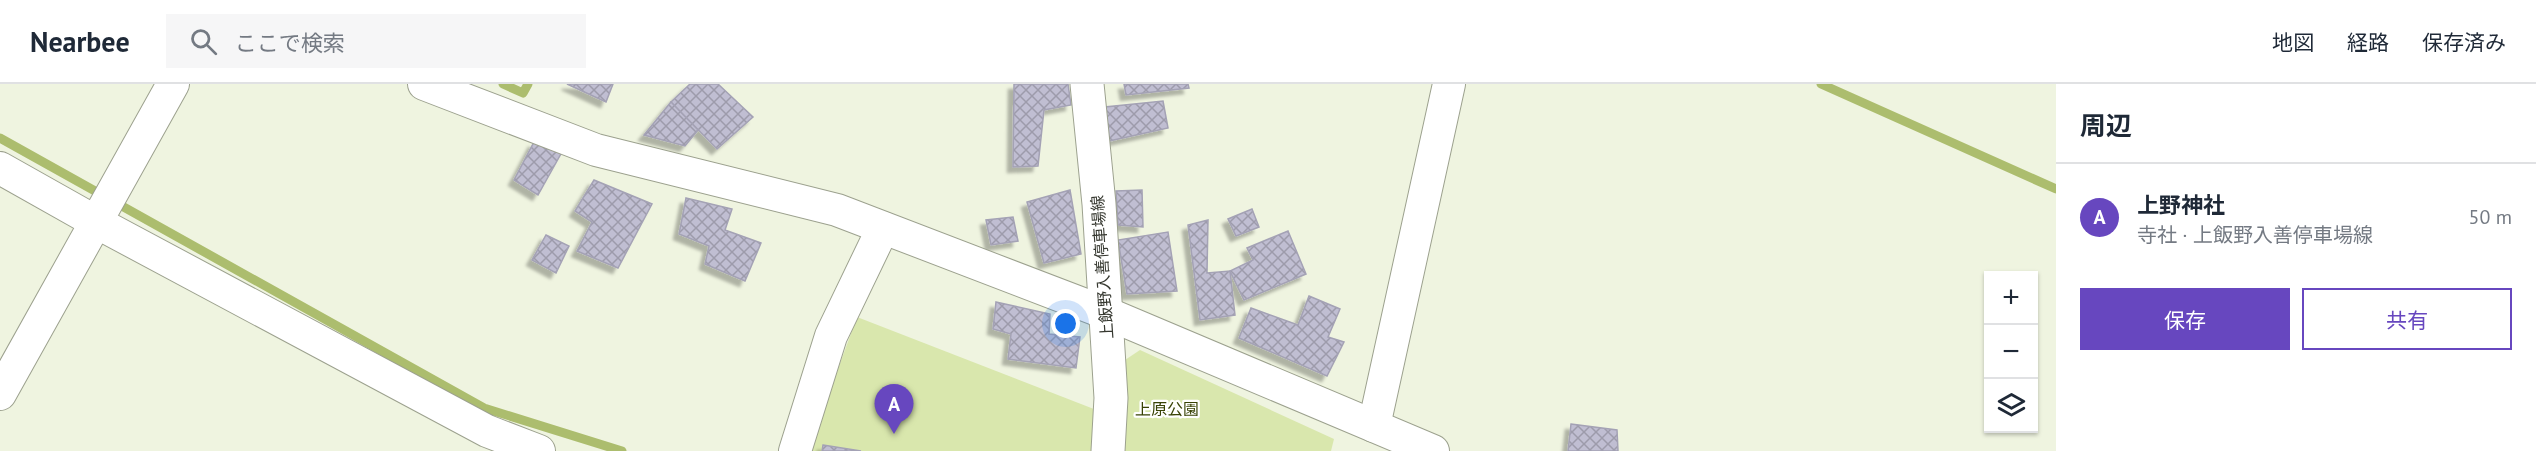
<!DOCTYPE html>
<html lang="ja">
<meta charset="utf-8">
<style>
:root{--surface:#fff;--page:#f6f6f7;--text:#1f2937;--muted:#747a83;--line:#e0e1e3;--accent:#6747bf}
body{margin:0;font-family:"PT Sans","Noto Sans JP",sans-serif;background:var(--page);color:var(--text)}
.controls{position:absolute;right:18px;bottom:18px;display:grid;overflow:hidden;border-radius:0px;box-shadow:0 2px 4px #0004}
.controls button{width:54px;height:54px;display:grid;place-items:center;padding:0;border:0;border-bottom:2px solid var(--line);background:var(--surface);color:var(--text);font:30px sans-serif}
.you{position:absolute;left:1066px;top:240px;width:21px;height:21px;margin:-15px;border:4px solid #fff;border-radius:50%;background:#1a73e8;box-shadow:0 0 0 9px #1a73e833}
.badge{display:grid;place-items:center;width:39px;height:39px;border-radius:50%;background:var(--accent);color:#fff;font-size:20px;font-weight:700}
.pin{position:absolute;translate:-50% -50px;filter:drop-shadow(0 2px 3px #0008)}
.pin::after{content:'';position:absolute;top:32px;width:21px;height:18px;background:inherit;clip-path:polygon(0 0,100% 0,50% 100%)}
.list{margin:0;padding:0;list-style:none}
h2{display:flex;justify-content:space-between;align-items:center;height:78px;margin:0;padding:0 24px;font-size:26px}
h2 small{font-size:20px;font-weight:400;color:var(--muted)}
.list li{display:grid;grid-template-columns:39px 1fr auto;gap:18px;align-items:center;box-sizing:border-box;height:108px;padding:0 24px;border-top:2px solid var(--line)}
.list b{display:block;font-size:22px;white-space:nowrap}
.list p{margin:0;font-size:20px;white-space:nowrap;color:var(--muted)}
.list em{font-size:20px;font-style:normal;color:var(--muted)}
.actions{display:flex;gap:12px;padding:18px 24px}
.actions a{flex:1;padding:14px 0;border:2px solid var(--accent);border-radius:0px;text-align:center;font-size:21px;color:var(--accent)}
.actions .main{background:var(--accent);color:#fff}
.icon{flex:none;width:33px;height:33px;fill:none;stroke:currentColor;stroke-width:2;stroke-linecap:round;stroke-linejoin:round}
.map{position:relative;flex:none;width:2056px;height:367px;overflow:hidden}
header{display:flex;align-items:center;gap:36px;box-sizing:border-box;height:84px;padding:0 30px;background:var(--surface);border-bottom:2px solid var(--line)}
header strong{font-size:28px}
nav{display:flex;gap:33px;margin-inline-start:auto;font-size:21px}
.search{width:420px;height:54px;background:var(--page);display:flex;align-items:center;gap:15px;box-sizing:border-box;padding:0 21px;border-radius:0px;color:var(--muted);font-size:22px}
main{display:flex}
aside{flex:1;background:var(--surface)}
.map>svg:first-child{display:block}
.green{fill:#d9e7ad}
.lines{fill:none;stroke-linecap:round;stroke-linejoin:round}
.stream{stroke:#acbd6e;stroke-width:9}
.building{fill:url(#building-cross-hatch);stroke:#a4a2b5;stroke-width:1.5;filter:url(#shadow)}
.minor-casing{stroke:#9ca18e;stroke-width:34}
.major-casing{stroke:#9ca18e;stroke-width:35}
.minor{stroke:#fff;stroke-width:32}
.major{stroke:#fff;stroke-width:33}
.labels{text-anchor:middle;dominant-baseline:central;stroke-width:4.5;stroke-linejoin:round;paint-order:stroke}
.street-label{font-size:16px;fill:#363830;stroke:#fff}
.park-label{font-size:16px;fill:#394306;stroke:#fff}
</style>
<header>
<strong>Nearbee</strong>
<div class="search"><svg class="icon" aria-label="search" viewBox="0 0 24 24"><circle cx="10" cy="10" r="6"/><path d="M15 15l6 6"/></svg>ここで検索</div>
<nav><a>地図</a><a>経路</a><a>保存済み</a></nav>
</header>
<main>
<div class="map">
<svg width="2056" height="367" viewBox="0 0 2056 367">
<defs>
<pattern id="building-cross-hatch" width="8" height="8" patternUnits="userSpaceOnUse" patternTransform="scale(1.5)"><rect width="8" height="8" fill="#c0bed2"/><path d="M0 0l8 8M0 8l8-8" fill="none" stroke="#9d9bab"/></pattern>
<filter id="shadow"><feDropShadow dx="-5.5" dy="5.5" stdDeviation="1.5" flood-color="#0004"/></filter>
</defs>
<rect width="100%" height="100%" fill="#eff4e0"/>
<!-- green -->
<g class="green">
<polygon points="857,233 1099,327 1097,367 808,367"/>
<polygon points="1140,266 1334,355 1331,367 1123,367 1122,278"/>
</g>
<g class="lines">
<!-- stream -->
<g class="stream">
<polyline points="503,0 523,9 528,0"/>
<polyline points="1821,0 2056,105"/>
<polyline points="0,54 484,324 622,367"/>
</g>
</g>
<!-- building -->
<g class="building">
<polygon points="567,0 613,0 606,18"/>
<polygon points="690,0 718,0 753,33 717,65 671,18"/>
<polygon points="1014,0 1068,0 1071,21 1044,26 1038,82 1013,83"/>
<polygon points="1124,0 1188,0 1189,4 1126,11"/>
<polygon points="1163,17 1168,44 1109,57 1105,23"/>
<polygon points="671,18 698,46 685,62 644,51"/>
<polygon points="534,58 562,68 538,111 514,96"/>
<polygon points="594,96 652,120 618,184 577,167 592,138 575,127"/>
<polygon points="1070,106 1081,170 1044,179 1027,118"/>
<polygon points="1142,106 1143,143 1118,141 1116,107"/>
<polygon points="686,114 732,125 725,146 761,159 745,197 705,180 709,162 679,150"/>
<polygon points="1252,125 1259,143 1236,152 1228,135"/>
<polygon points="1013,133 1018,157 991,161 986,136"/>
<polygon points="1208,136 1207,189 1230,187 1235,231 1200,236 1188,141"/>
<polygon points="1288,147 1306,190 1244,216 1230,187 1253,176 1247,164"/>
<polygon points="1168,148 1177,207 1127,210 1118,156"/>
<polygon points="546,151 569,162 556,189 532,176"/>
<polygon points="1309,212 1340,225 1328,253 1344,258 1327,292 1239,254 1251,224 1298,241"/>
<polygon points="996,218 1050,230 1049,250 1080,253 1076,284 1008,275 1011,250 993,245"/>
<polygon points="1571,340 1617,346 1618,367 1568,367"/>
<polygon points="823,361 861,367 822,367"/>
</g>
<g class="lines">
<!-- minor casing -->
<g class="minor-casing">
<g id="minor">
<polyline points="424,0 596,66 837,126 1106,229 1433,367"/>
<polyline points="0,84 96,138 487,347 539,367"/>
<polyline points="0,310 173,0"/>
<polyline points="1374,342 1449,0"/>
<polyline points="795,367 831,252 883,144"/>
</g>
</g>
<!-- major casing -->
<g class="major-casing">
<polyline id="major" points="1087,0 1099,120 1111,314 1108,367"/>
</g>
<!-- minor -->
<use href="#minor" class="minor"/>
<!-- major -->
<use href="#major" class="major"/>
</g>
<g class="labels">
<!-- street labels -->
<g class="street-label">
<text transform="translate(1102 183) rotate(-94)">上飯野入善停車場線</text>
</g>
<!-- park labels -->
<g class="park-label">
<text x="1167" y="325">上原公園</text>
</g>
</g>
</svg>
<div class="controls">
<button>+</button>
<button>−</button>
<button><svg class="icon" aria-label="layers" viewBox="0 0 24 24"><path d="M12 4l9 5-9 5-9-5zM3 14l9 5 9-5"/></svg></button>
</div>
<div class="you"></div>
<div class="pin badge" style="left:894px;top:350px">A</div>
</div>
<aside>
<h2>周辺<small></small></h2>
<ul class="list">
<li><span class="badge">A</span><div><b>上野神社</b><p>寺社 · 上飯野入善停車場線</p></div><em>50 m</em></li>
</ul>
<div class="actions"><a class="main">保存</a><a>共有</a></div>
</aside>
</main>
